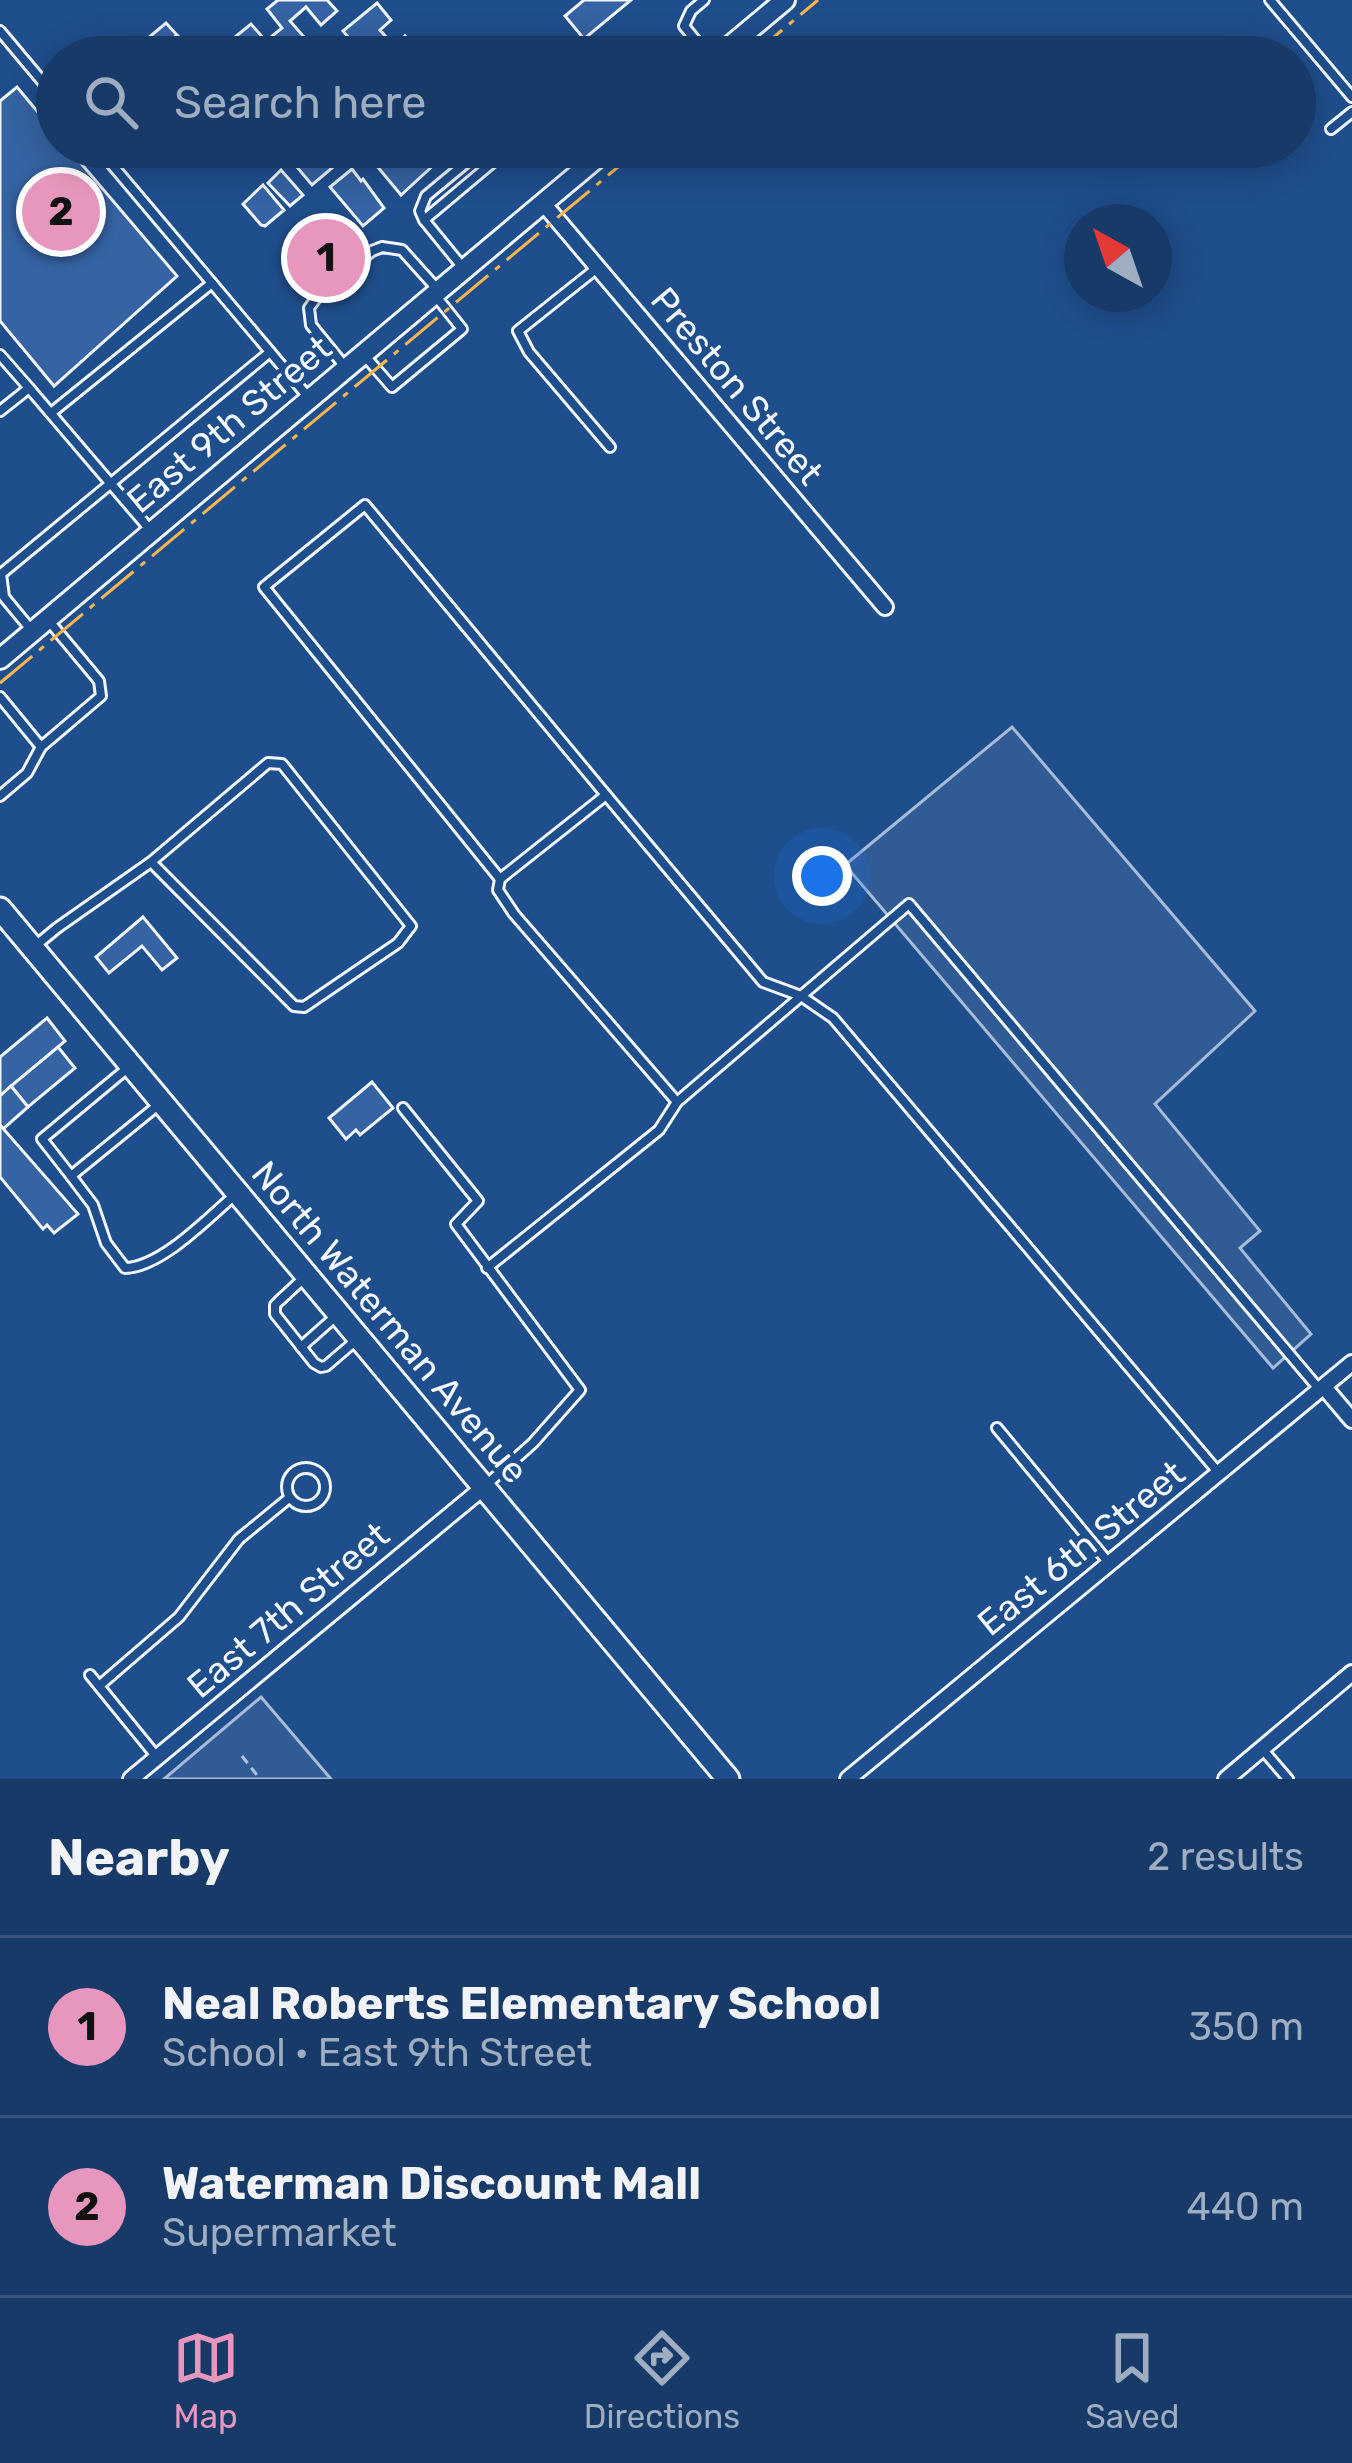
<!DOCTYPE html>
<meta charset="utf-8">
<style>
:root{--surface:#173a69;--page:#244571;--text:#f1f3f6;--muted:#9eadc0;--line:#36547d;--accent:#e797bd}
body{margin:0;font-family:Rubik,sans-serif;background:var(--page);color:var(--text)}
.compass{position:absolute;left:1064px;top:204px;width:108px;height:108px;border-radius:50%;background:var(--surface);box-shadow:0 6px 30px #0003;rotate:320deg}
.you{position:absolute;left:822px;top:876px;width:42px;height:42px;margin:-30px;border:9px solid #fff;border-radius:50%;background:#1a73e8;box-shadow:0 0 0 18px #1a73e833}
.badge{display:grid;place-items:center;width:78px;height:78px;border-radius:50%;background:var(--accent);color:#111;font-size:39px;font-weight:700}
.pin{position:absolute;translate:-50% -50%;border:6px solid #fff;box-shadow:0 3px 12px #0006}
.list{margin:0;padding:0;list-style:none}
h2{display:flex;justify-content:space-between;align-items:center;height:156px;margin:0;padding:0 48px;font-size:51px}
h2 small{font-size:39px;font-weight:400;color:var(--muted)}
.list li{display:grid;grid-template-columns:78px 1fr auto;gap:36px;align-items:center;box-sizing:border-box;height:180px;padding:0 48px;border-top:3px solid var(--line)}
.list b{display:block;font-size:45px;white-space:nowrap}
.list p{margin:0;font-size:39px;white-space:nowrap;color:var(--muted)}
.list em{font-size:39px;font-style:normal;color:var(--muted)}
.icon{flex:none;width:66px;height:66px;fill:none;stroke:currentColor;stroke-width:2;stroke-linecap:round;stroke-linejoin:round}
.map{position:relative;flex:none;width:1352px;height:1779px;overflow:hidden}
.search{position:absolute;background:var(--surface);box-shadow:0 6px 30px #0003;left:36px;right:36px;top:36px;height:132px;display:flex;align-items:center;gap:30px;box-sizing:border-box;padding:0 42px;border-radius:66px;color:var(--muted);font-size:45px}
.sheet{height:516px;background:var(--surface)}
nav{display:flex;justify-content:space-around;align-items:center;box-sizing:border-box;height:168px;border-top:3px solid var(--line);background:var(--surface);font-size:33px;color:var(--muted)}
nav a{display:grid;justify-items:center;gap:6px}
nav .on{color:var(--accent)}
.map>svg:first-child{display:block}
.built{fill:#305b95;stroke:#a8bbd7;stroke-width:3}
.building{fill:#3563a3;stroke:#f2f6ff;stroke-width:3}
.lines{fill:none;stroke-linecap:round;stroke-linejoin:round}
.lane-casing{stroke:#f2f6ff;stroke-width:14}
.street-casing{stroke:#f2f6ff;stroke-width:20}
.secondary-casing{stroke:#f2f6ff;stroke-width:24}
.primary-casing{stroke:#f2f6ff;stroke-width:27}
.path{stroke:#b3c4dc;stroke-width:3;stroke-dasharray:9 6;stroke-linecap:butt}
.lane{stroke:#1f4e8c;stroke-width:8}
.street{stroke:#1f4e8c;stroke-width:14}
.secondary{stroke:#1f4e8c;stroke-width:18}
.primary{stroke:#1f4e8c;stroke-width:21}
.power{stroke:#ffb74d;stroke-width:3;stroke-dasharray:42 9 6 9;stroke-linecap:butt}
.labels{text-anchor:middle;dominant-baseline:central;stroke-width:9;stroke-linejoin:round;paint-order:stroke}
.street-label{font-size:36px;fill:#f2f6ff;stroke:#1f4e8c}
</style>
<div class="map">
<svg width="1352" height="1779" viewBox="0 0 1352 1779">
<rect width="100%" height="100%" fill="#1f4e8c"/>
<!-- built -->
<g class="built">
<polygon points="1012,727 1255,1011 1155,1104 1260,1231 1240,1248 1311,1334 1273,1368 845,865"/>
<polygon points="261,1697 331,1779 164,1779"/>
</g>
<!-- building -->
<g class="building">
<polygon points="278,0 327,0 337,11 321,25 306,7 290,21 305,38 282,57 258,57 253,52 250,55 235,37 251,24 266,41 282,28 267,9"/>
<polygon points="584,0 631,0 584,39 565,16"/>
<polygon points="377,3 391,20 380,30 394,46 405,36 422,57 365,57 343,31"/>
<polygon points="166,23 177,35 152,56 141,44"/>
<polygon points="178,36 189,49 179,57 153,57"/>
<polygon points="17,87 57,135 57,147 67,147 177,276 54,386 0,321 0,101"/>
<polygon points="280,147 337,147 345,157 312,185"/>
<polygon points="397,147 428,147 430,150 428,152 437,162 401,195 376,165"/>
<polygon points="352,169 361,181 363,179 384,208 363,226 330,187"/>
<polygon points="281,170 303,195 290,206 268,183"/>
<polygon points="263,185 284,210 265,226 261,225 243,204"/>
<polygon points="143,917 177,958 162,970 142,946 109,973 96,957"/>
<polygon points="47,1018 65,1041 0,1096 0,1057"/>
<polygon points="58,1047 75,1068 28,1107 11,1086"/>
<polygon points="372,1082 393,1108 360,1135 356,1130 346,1139 329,1118"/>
<polygon points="11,1086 28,1107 3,1129 0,1125 0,1096"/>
<polygon points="0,1125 78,1214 54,1233 47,1225 43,1229 0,1177"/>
</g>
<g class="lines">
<!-- lane casing -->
<g class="lane-casing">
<g id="lane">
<polyline points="704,0 691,11 684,26 709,57"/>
<polyline points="1270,0 1352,97"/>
<polyline points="0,31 57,99"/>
<polyline points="1331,129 1352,112"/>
<polyline points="97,147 309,398"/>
<polyline points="424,220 420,211 426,196 485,147"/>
<polyline points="597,268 518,331 529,352 610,447"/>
<polyline points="464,269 424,220 511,147"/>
<polyline points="0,355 29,388"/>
<polyline points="364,355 392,387 462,329 435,295"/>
<polyline points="346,368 311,325 309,308 317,297 372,251 382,247 402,250 438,290"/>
<polyline points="0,411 29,388 152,532"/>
<polyline points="51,413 212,283"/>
<polyline points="1,574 270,352"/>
<polyline points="1,574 4,597 33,632"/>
<polyline points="0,697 41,747"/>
<polyline points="0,796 27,773 41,747 101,696 99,681 48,620"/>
<polyline points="500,879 264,587 365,505 606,795"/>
<polyline points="34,947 57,928 151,862 268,763 282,764 411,926 398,943 304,1007 294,1006 151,862"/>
<polyline points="130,1066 42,1139 71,1176 157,1106"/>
<polyline points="677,1102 514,914 498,890 500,879 606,795 763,982 801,996 833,1018 1218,1472"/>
<polyline points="403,1108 478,1201 456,1224 580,1390 533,1443 485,1486"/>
<path d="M71,1176L93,1205L106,1243L125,1268C162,1267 209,1217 237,1193"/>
<polyline points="487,1268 659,1130 677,1102 909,904 1319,1389"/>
<polyline points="306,1276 279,1301 275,1305 275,1314 314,1363 321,1367 326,1366 354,1342"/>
<polyline points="301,1347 336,1316"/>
<polyline points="997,1428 1108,1562"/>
<circle cx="306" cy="1487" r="19"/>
<polyline points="90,1675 156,1756"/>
<polyline points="99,1686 179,1617 239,1539 289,1498"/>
<polyline points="1263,1750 1288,1779"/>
</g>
</g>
<!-- street casing -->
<g class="street-casing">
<g id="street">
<polyline points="543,203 885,607"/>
<polyline points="1324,1387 1352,1420"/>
<polyline points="131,1779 484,1487"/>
<polyline points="848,1779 1352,1363"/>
<polyline points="1226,1779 1352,1673"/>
</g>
</g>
<!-- secondary casing -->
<g class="secondary-casing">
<g id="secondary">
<polyline points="717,57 785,0"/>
<polyline points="0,659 610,147"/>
</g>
</g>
<!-- primary casing -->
<g class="primary-casing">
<polyline id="primary" points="0,909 728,1779"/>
</g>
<!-- path -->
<polyline class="path" points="242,1756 260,1779"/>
<!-- lane -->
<use href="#lane" class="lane"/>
<!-- street -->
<use href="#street" class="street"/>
<!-- secondary -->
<use href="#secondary" class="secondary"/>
<!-- primary -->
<use href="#primary" class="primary"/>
<!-- power -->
<g class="power">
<polyline points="750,57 818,0"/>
<polyline points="0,683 642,147"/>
</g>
</g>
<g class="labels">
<!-- street labels -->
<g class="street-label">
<text transform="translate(737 386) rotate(50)">Preston Street</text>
<text transform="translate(229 424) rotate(-40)">East 9th Street</text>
<text transform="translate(390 1322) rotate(50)">North Waterman Avenue</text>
<text transform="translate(1081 1548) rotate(-39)">East 6th Street</text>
<text transform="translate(288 1610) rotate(-40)">East 7th Street</text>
</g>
</g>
</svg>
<svg class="compass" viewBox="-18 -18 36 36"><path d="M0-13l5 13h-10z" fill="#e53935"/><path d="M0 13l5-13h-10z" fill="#9eadc0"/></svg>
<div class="you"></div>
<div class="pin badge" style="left:326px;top:258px">1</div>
<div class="pin badge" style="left:61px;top:212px">2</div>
<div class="search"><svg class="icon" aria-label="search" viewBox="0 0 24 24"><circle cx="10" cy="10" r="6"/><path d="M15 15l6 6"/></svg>Search here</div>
</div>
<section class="sheet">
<h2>Nearby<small>2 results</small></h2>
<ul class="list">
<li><span class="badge">1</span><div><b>Neal Roberts Elementary School</b><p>School · East 9th Street</p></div><em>350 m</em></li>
<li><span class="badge">2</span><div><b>Waterman Discount Mall</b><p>Supermarket</p></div><em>440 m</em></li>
</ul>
</section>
<nav>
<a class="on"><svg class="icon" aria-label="map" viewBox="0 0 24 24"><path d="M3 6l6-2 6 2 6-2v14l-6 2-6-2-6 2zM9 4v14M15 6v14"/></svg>Map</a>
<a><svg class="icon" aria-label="directions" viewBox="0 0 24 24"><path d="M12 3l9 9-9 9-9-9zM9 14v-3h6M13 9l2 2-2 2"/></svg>Directions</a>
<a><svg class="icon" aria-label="saved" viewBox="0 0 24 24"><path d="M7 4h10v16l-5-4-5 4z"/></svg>Saved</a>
</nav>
